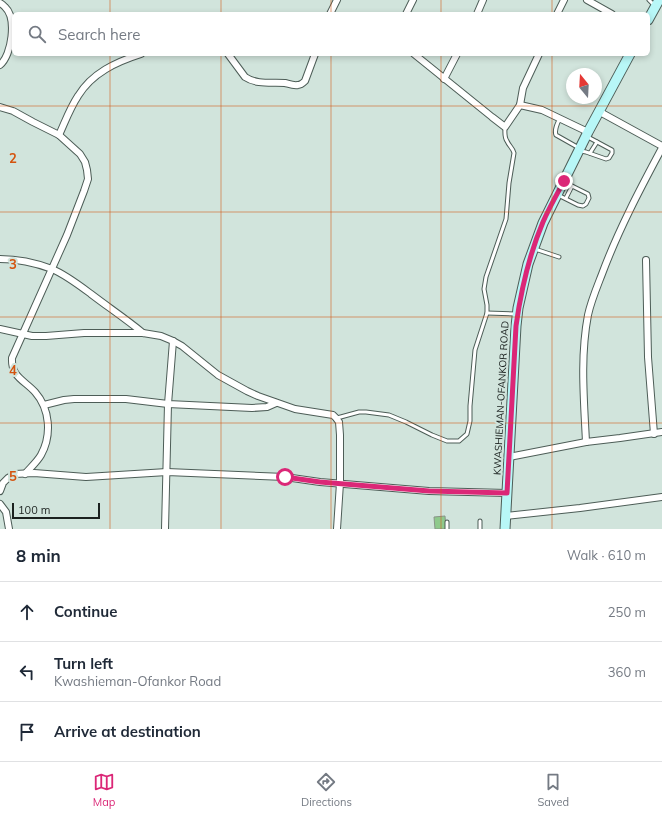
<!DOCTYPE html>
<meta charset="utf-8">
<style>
:root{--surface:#fff;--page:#f2f2f3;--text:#1f2937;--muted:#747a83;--line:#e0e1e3;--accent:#db2777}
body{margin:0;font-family:Mulish,sans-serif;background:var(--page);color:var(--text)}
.compass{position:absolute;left:566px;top:68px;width:36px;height:36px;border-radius:50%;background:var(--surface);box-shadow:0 2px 6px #0003;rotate:342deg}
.scale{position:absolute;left:12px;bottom:10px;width:88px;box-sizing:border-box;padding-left:4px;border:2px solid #1b211f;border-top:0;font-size:11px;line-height:14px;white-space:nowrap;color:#1b211f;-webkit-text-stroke:3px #d1e4dc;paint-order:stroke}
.stop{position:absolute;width:12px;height:12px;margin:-9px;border:3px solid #db2777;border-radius:50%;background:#fff}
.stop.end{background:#db2777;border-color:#fff;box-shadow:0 1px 4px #0008}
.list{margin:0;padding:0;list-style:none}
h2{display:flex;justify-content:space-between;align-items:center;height:52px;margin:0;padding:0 16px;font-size:17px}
h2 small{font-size:13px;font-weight:400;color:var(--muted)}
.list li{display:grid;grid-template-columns:26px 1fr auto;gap:12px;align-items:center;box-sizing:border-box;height:60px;padding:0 16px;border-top:1px solid var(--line)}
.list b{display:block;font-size:15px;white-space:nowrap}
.list p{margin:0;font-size:13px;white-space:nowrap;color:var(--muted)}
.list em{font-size:13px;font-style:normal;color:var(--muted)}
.icon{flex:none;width:22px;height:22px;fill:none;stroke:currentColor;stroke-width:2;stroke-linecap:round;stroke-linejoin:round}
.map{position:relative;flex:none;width:662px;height:529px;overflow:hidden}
.search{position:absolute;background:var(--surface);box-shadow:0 2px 6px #0003;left:12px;right:12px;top:12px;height:44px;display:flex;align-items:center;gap:10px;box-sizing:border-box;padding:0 14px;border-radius:6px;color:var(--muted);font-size:15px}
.sheet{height:232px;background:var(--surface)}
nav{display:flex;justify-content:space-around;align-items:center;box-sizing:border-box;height:56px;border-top:1px solid var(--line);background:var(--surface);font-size:11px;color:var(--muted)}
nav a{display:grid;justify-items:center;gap:2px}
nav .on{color:var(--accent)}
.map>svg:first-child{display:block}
.building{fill:#8ec98c;stroke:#889488}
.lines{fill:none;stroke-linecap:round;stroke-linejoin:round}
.lane-casing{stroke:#4d5d57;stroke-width:5}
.street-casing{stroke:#4d5d57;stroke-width:8}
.secondary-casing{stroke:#4d5d57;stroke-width:11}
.lane{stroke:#fff;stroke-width:3}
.street{stroke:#fff;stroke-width:6}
.secondary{stroke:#b8f7f7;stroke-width:9}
.route{stroke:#db2777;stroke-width:5}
.grid{fill:none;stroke:#d4530e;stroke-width:1;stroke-opacity:0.55}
.labels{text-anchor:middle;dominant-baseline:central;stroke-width:4;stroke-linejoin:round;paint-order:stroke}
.street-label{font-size:10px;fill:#1b211f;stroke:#d1e4dc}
.grid-label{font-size:13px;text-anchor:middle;font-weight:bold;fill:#d4530e;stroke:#d1e4dc;stroke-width:4;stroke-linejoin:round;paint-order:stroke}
</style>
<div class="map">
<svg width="662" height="529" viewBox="0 0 662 529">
<rect width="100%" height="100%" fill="#d1e4dc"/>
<!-- building -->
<polygon class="building" points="445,516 446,529 435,529 434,517"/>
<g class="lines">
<!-- lane casing -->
<g class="lane-casing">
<g id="lane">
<polyline points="649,0 654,5"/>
<path d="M560,118C557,124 554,130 556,135L579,148"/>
<polyline points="581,151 586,152 606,159 609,158 612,153 612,150 586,136"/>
<polyline points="590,153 597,142"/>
<polyline points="558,195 578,205 583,206 586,204 589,198 588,194 564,182"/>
<polyline points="566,198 572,186"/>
<polyline points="535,249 559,257"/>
<polyline points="487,313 515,314"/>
<path d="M337,418L359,412H366L389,415L406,422L432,435L447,441H459L467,434L470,421V406L475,350L487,313V305L484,289L486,277L506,219L509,183L514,153C513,148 509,146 507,141C504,137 505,132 505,127"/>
<polyline points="447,522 447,529"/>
<polyline points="480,529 480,521"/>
</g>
</g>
<!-- street casing -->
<g class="street-casing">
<g id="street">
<polyline points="587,0 612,14"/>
<path d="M0,3C2,4 4,6 5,7C17,18 12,55 0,65"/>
<polyline points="330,14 337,0"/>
<polyline points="406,14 413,0"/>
<polyline points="477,14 483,0"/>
<polyline points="557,14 564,0"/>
<path d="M228,54L245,77C257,85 272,82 285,83C289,84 294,86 298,85C301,85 303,83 305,81L315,54"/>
<polyline points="414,54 492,117 505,127 520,105 523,88 539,54"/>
<polyline points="444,79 457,54"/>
<polyline points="520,105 542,110 588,132"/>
<path d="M0,107L13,111L33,122L59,135L80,154L85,162L87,170L88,179L84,191L67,235L12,358C11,377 24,380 35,392C50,409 52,435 41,455C37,462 30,468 25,474"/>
<polyline points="600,112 662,146"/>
<path d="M59,135C65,122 70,108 78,96C92,73 116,62 141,54"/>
<path d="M0,259C17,259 36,263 52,269C66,275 79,285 91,294C108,307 126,319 143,333"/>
<polyline points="646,260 648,357 654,434"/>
<polyline points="0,329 32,336 46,336 84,333 143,333 161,336 173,341 182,346 218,375 247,391 258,396 295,409 333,415 336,418 339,422 340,435 340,483 337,529"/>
<polyline points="44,405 64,400 74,399 126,399 168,404 252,408 267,407 276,403"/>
<path d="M586,442C584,400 580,357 588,315C591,301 597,287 602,274C618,231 640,189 662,148"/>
<polyline points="509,457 586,442 620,438 662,432"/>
<polyline points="0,491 3,483 8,478 15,474 34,473 86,477 167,472 285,477 320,482 429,491 507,493"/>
<polyline points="0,504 6,512 9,529"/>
<polyline points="506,516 580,508 662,497"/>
<polyline points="165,529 168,404 173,341"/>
</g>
</g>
<!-- secondary casing -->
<g class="secondary-casing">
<g id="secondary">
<polyline points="648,20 659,0"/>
<polyline points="505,529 516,326 518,308 528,264 543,223 588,132 630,54"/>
</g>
</g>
<!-- lane -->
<use href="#lane" class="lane"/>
<!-- street -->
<use href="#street" class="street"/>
<!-- secondary -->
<use href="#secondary" class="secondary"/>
</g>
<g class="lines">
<!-- route -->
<path class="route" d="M285,477L320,482L429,491L507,493L516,326C521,290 529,255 543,222C549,208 557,194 564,181"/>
</g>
<!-- grid -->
<path class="grid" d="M110,0V14M221,0V14M331,0V14M441,0V14M552,0V14M110,54V529M221,54V529M331,54V529M441,54V529M552,54V529M0,106H662M0,212H662M0,317H662M0,423H662"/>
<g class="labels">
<!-- street labels -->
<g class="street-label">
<text transform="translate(501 398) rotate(-87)">KWASHIEMAN-OFANKOR ROAD</text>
</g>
</g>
<g class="grid-label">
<text x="13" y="163">2</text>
<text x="13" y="269">3</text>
<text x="13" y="375">4</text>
<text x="13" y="481">5</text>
</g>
</svg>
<svg class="compass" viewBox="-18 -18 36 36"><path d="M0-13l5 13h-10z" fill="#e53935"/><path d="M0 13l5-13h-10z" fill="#747a83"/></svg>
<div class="scale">100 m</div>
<div class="stop" style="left:285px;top:477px"></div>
<div class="stop end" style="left:564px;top:181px"></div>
<div class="search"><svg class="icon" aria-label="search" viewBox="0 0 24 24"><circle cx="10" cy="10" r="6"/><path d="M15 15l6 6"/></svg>Search here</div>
</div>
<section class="sheet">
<h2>8 min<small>Walk · 610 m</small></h2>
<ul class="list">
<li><svg class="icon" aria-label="ahead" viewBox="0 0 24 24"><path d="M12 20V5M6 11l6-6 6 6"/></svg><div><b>Continue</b></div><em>250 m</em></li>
<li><svg class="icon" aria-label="left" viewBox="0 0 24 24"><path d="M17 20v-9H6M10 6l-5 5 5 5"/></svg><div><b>Turn left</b><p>Kwashieman-Ofankor Road</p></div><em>360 m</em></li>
<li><svg class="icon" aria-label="arrive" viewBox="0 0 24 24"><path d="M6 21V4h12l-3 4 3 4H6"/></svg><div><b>Arrive at destination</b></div></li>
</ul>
</section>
<nav>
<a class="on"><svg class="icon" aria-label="map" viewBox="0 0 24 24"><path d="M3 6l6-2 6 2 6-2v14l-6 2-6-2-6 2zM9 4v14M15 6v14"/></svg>Map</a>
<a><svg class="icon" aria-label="directions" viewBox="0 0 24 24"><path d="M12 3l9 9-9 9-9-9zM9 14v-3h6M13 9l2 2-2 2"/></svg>Directions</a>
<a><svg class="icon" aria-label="saved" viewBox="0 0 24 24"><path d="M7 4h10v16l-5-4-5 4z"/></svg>Saved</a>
</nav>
